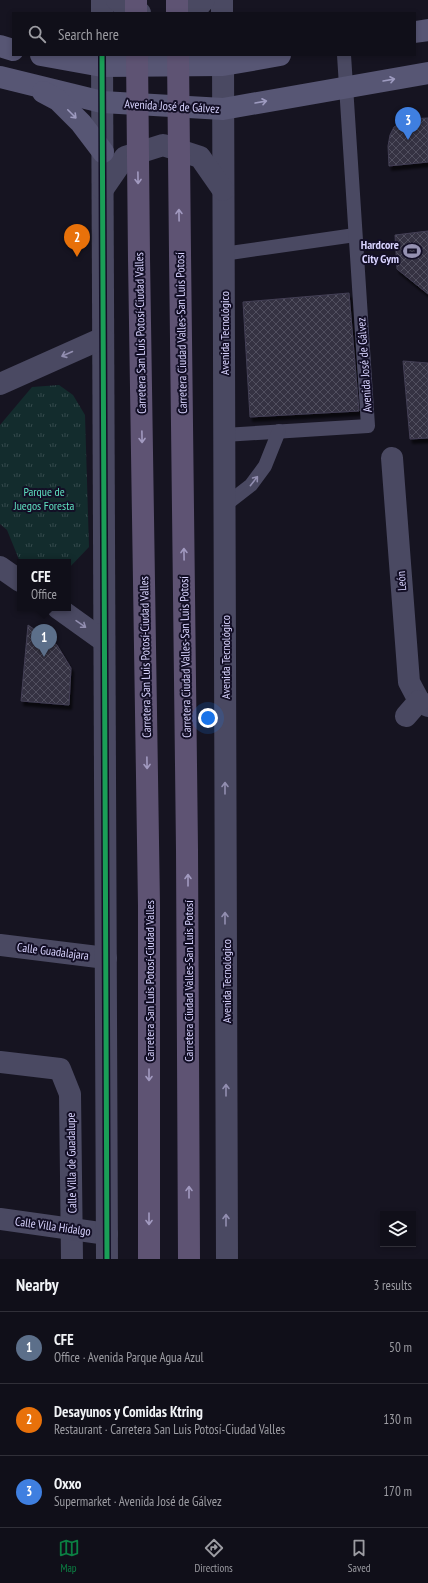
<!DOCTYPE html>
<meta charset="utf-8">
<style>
:root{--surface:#100f19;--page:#1e1d26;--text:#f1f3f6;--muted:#9c9ca2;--line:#302f38;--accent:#0b8043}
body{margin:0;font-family:"PT Sans Narrow",sans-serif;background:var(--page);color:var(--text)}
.controls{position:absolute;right:12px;bottom:12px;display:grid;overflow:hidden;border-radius:0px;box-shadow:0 2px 6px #0003}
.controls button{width:36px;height:36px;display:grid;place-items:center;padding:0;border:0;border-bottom:1px solid var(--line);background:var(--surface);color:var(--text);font:20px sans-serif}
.you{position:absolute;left:208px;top:718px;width:14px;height:14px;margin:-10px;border:3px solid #fff;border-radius:50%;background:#1a73e8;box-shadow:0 0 0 6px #1a73e833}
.badge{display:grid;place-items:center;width:26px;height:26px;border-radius:50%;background:var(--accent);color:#fff;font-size:13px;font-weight:700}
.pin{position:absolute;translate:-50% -33px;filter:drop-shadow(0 1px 2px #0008)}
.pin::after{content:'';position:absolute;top:21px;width:14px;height:12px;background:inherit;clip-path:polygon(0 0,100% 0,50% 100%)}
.popup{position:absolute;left:17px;top:559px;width:54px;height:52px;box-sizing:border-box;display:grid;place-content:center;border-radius:0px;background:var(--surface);filter:drop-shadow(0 1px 3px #0005);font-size:13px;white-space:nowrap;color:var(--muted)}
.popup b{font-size:15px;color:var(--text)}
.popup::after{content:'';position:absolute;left:50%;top:100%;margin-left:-8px;border:8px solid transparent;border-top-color:var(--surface)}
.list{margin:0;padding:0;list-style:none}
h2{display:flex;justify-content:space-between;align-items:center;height:52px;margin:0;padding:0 16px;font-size:17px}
h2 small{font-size:13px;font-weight:400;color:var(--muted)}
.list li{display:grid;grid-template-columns:26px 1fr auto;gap:12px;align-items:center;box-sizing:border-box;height:72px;padding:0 16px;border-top:1px solid var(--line)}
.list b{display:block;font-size:15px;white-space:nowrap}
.list p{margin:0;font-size:13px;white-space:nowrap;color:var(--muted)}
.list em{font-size:13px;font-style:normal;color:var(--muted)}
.icon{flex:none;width:22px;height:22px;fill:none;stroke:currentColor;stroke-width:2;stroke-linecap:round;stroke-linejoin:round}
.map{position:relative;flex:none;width:428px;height:1259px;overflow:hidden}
.search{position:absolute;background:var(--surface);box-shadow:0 2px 6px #0003;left:12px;right:12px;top:12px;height:44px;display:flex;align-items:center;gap:10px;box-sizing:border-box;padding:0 14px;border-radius:0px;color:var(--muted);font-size:15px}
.sheet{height:268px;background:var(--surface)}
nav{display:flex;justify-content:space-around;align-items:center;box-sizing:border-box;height:56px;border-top:1px solid var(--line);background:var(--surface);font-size:11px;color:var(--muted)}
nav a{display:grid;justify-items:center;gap:2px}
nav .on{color:var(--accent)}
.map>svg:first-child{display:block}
.park{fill:url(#park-tufts)}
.building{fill:url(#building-cross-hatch);stroke:#433f54;filter:url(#shadow)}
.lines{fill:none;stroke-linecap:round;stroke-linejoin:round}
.service{stroke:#4a4962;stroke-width:14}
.minor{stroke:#4a4962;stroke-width:22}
.tertiary{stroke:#4a4962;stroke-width:22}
.secondary{stroke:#575674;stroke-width:22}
.primary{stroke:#5e5373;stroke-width:22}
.primary-bridge{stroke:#5e5373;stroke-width:22}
.cycleway-casing{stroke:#130f26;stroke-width:8}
.cycleway{stroke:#1a9f57;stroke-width:5}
.oneway{stroke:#9e9bc0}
.oneway2{stroke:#a29ac0}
.oneway3{stroke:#928eb0}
.labels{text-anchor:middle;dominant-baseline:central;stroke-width:4;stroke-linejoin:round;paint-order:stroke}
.street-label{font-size:12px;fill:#d9d4ff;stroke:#130f26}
.poi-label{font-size:12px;font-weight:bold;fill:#d9d4ff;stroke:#130f26;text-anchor:end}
.park-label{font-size:12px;fill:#5fe0c0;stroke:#130f26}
</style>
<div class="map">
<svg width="428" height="1259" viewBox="0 0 428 1259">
<defs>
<pattern id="park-tufts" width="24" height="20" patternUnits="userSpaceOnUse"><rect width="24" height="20" fill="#132c2d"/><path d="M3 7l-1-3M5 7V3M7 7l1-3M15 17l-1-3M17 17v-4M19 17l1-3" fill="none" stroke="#354a4c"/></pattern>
<pattern id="building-cross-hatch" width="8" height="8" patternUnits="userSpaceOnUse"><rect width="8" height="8" fill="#343243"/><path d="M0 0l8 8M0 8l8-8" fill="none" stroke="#514f5f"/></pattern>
<filter id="shadow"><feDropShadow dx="2.5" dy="4.5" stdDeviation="1" flood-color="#0009"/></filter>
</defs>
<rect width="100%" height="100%" fill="#161421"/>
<!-- park -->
<polygon class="park" points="59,385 73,395 85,415 89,547 68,569 68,562 20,562 7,530 0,524 0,425 32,387"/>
<!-- building -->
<g class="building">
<polygon points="428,118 428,162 389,166 388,146 390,135 394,127 408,119"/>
<polygon points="428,231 428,294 397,269 395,235"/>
<polygon points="349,293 359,411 250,417 243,302"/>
<polygon points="403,361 428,363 428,438 410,439"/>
<polygon points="28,625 57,645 71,668 69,705 21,701"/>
</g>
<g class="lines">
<!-- service -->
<g class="service">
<polyline points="223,254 355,235"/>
<polyline points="224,435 368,426 344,55"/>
<polyline points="224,506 251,485 265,466 279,431"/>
</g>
<!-- minor -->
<g class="minor">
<polyline points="392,458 409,682 419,701 428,706"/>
<polyline points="406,716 419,701"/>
<polyline points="0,945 106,958"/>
<polyline points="0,1062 60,1069 70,1094 72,1259"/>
<polyline points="0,1219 107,1234"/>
</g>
<!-- tertiary -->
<g class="tertiary">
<polyline points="102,0 102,13"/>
<polyline points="117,0 128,10 140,13"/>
<polyline points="222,0 222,13"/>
<polyline points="179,13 199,6 204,0"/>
<polyline points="102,55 107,1259"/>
<polyline points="223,55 227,1259"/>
<polyline points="103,189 125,157 163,145 200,157 223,190"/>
<polyline points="0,384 103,338"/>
<polyline points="0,567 20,581"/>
<polyline points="58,608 104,641"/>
</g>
<!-- secondary -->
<g class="secondary">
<polyline points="415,32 428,30"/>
<polyline points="0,46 13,50"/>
<polyline points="41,55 102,66 223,65 280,55"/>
<polyline points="0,77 102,102 223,109 428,73"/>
<polyline points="43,92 58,100 81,123 103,152"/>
</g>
<!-- primary -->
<g class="primary">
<polyline points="177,0 177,13"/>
<polyline points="180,254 187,850 189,1259"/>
<polyline points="139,258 149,906 149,1259"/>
</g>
<!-- primary-bridge -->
<g class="primary-bridge">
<polyline points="136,0 136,13"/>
<polyline points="137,55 139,258"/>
<polyline points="178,55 180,254"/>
</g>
<!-- cycleway casing -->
<g class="cycleway-casing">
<polyline id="cycleway" points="102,55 107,1259"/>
</g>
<!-- cycleway -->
<use href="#cycleway" class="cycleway"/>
</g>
<!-- one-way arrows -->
<defs><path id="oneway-shaft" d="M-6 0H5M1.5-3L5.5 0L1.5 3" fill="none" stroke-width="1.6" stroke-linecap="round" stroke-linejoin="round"/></defs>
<g class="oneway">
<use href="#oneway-shaft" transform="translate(389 80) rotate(-10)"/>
<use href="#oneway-shaft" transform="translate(261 102) rotate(-10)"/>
<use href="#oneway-shaft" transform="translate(72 114) rotate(45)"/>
</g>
<g class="oneway2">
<use href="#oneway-shaft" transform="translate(138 178) rotate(89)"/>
<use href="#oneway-shaft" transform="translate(179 215) rotate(-91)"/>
<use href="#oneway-shaft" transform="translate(142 437) rotate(89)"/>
<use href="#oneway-shaft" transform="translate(184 554) rotate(-91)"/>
<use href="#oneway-shaft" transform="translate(147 763) rotate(89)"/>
<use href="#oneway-shaft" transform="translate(188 880) rotate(-90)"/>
<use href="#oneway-shaft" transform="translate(149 1075) rotate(90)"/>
<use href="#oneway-shaft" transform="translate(189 1192) rotate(-90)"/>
<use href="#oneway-shaft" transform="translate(149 1219) rotate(90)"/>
</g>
<g class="oneway3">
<use href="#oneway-shaft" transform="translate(67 354) rotate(156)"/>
<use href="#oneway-shaft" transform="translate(254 481) rotate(-52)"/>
<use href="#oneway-shaft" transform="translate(81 624) rotate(35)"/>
<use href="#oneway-shaft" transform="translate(225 788) rotate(-90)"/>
<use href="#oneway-shaft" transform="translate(225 918) rotate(-90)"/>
<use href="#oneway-shaft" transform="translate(226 1090) rotate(-90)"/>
<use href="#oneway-shaft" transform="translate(226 1220) rotate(-90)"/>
</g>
<!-- icons -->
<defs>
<g id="stadium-bare" transform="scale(1.38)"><path d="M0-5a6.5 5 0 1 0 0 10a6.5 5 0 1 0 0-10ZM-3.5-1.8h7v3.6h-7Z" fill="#9591b1" stroke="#130f26" stroke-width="2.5" paint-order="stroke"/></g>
</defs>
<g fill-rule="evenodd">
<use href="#stadium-bare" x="412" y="251"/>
</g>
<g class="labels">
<!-- street labels -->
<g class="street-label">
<text transform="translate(172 106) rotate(3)">Avenida José de Gálvez</text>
<text transform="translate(140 333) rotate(-91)">Carretera San Luis Potosí-Ciudad Valles</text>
<text transform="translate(181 333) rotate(-91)">Carretera Ciudad Valles-San Luis Potosí</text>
<text transform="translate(224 333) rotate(-90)">Avenida Tecnológico</text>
<text transform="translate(364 365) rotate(-94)">Avenida José de Gálvez</text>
<text transform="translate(401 581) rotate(-94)">León</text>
<text transform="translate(145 657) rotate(-91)">Carretera San Luis Potosí-Ciudad Valles</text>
<text transform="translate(185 657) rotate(-91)">Carretera Ciudad Valles-San Luis Potosí</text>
<text transform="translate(225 657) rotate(-90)">Avenida Tecnológico</text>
<text transform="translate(53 951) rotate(7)">Calle Guadalajara</text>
<text transform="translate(149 981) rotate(-90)">Carretera San Luis Potosí-Ciudad Valles</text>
<text transform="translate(188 981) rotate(-90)">Carretera Ciudad Valles-San Luis Potosí</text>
<text transform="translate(226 981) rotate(-90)">Avenida Tecnológico</text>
<text transform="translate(71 1163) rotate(-91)">Calle Villa de Guadalupe</text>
<text transform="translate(53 1226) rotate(8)">Calle Villa Hidalgo</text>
</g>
<!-- poi labels -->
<g class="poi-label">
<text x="399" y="244">Hardcore<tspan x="399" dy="14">City Gym</tspan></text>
</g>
<!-- park labels -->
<g class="park-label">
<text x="44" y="491">Parque de<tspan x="44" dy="14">Juegos Foresta</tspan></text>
</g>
</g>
</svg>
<div class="controls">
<button><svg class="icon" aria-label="layers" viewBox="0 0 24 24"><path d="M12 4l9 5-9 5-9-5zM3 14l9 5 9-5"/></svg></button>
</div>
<div class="you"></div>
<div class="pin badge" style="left:44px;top:657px;background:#5c6f8a">1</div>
<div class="popup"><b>CFE</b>Office</div>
<div class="pin badge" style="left:77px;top:257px;background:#e8710a">2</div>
<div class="pin badge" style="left:408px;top:140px;background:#3f7fe0">3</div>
<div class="search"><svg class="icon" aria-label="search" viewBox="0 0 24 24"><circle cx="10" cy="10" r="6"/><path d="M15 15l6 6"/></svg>Search here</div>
</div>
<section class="sheet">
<h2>Nearby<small>3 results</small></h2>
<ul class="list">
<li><span class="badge" style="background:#5c6f8a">1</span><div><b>CFE</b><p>Office · Avenida Parque Agua Azul</p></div><em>50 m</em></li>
<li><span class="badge" style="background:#e8710a">2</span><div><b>Desayunos y Comidas Ktring</b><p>Restaurant · Carretera San Luis Potosí-Ciudad Valles</p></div><em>130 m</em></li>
<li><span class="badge" style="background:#3f7fe0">3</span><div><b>Oxxo</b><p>Supermarket · Avenida José de Gálvez</p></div><em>170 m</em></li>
</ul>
</section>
<nav>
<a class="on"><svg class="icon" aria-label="map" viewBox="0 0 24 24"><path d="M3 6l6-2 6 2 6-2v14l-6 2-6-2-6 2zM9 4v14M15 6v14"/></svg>Map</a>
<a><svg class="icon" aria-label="directions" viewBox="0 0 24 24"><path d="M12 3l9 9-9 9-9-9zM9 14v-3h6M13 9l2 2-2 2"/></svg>Directions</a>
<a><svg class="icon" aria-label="saved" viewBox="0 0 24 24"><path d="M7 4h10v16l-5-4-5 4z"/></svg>Saved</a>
</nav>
